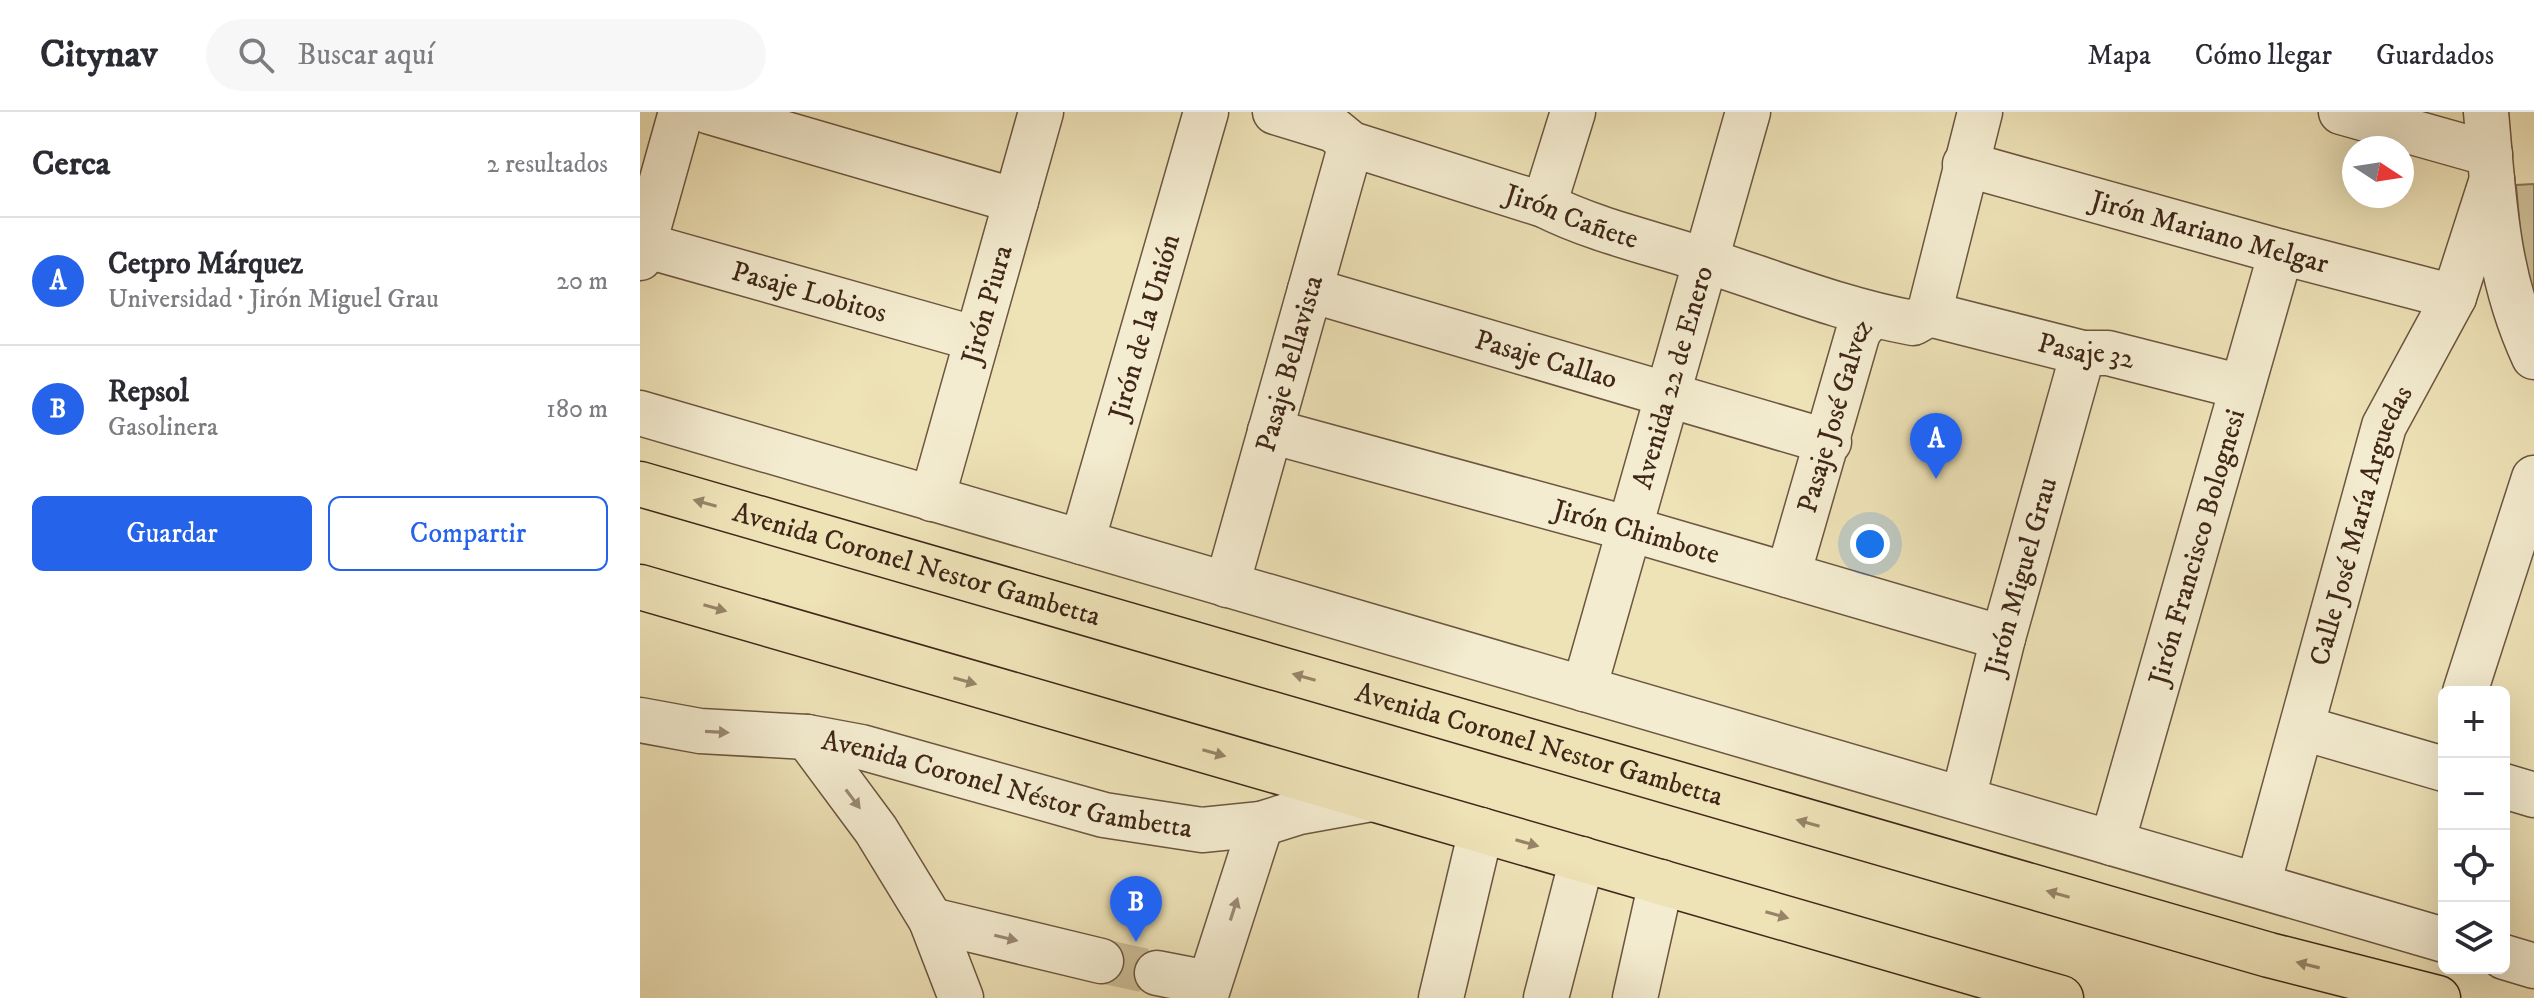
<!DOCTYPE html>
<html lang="es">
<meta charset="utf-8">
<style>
:root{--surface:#fff;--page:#f7f7f7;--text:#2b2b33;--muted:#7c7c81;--line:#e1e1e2;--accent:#2563eb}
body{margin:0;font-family:"IM FELL DW Pica",serif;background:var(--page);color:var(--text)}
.controls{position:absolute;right:24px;bottom:24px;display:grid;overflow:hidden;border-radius:12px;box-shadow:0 8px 32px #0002}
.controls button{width:72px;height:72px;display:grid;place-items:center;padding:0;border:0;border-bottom:2px solid var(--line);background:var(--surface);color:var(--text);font:40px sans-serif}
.compass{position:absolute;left:1702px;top:24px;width:72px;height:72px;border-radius:50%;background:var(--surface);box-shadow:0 8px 32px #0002;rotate:102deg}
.you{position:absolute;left:1230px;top:432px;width:28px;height:28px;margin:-20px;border:6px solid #fff;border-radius:50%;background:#1a73e8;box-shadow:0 0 0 12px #1a73e833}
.badge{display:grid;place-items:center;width:52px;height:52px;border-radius:50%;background:var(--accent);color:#fff;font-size:26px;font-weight:700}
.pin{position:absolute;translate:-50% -66px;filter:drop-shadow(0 2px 4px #0008)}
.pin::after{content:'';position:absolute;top:42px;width:28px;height:24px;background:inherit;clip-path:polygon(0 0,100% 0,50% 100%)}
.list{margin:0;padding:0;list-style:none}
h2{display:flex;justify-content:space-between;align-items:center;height:104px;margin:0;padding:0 32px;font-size:34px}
h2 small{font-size:26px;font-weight:400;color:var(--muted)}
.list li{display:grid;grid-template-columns:52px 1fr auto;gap:24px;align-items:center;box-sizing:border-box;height:128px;padding:0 32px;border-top:2px solid var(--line)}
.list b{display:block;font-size:30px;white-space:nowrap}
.list p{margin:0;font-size:26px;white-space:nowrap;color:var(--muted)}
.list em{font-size:26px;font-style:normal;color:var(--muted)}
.actions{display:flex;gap:16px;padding:24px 32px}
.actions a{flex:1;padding:18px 0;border:2px solid var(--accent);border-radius:12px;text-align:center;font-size:28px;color:var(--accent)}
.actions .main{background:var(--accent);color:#fff}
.icon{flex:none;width:44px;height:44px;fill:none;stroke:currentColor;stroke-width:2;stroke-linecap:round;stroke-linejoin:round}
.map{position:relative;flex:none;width:1894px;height:886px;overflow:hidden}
header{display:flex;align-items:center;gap:48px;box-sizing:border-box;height:112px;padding:0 40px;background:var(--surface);border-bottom:2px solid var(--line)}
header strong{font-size:38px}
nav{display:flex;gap:44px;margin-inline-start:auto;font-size:28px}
.search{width:560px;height:72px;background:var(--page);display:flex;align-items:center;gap:20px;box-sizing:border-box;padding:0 28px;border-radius:44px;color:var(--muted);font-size:30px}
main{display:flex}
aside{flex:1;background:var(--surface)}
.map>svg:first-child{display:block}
.green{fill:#d0c29c;stroke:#88745a;stroke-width:2}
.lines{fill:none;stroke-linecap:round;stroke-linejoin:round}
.minor-tunnel{stroke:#cbbd97;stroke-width:44;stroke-dasharray:44 22;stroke-linecap:butt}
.minor-casing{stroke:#6c5640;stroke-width:47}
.highway-casing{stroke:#402719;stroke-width:47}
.minor{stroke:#f4ecd0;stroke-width:44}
.highway{stroke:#eee2b7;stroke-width:44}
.oneway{fill:#978468}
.oneway2{fill:#9a8a74}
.labels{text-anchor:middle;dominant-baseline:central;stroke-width:7;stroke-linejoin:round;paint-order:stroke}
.street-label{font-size:28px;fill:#402719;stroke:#f4ecd0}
</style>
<header>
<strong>Citynav</strong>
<div class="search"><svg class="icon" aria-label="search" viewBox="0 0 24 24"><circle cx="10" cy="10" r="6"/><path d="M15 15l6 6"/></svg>Buscar aquí</div>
<nav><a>Mapa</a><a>Cómo llegar</a><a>Guardados</a></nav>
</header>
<main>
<aside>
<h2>Cerca<small>2 resultados</small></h2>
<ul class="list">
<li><span class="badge">A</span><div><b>Cetpro Márquez</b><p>Universidad · Jirón Miguel Grau</p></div><em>20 m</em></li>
<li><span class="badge">B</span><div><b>Repsol</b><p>Gasolinera</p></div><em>180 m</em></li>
</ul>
<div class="actions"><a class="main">Guardar</a><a>Compartir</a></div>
</aside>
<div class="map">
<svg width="1894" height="886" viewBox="0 0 1894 886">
<rect width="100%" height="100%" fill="#eee2b7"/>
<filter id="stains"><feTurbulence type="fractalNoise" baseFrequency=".0025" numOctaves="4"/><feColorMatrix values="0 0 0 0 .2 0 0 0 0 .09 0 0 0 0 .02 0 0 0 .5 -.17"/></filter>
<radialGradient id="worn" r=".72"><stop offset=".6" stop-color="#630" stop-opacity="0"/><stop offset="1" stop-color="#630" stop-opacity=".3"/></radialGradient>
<!-- green -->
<polygon class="green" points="1894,72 1894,196 1887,197 1876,73"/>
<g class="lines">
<!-- minor-tunnel -->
<polyline class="minor-tunnel" points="461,849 517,861"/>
<!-- minor casing -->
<g class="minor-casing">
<g id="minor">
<polyline points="70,0 376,89"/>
<path id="s1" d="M635,0L694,18L711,32L904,93C956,119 1013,131 1067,149C1136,171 1202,198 1273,211L1289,202"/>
<polyline points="1701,0 1850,42"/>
<path d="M1846,0C1854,88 1856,163 1894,245"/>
<path id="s2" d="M1325,52L1641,140L1814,185"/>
<polyline points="904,93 933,0"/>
<path id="s3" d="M0,132L337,227"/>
<polyline points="0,146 41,0"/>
<path id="s4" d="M670,178L1189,330"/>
<path id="s5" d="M1289,202L1443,241H1468L1602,275"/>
<polyline points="1289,202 1340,0"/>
<polyline points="0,301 1804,828"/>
<path id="s6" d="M630,319L990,417L1363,526"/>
<path id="s7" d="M292,387L401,0"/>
<path id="s8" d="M442,430L566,0"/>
<path id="s9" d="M1148,463L1217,224L1220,217L1233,203"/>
<path id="s10" d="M587,473L711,32"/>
<path id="s11" d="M944,577L1108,0"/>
<polyline points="1825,580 1894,366"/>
<path id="s12" d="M0,608L60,619L167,625L221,635L464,703L562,718L621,712L659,700L731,687"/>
<polyline points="1663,616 1804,657"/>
<polyline points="167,625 236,718 291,808 321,886"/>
<polyline points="1864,674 1894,683"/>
<path id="s13" d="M1323,687L1363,526L1443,241"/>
<path id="s14" d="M1472,731L1641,140"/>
<path id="s15" d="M1618,773L1744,314L1814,185L1852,67"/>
<polyline points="291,808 461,849"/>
<polyline points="1864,845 1894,854"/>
<polyline points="517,861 569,871"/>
<polyline points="565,886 621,712"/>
<polyline points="801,886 841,718"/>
<polyline points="906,886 942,747"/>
<polyline points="995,886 1021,770"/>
</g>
</g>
<!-- highway casing -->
<g class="highway-casing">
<g id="highway">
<path id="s16" d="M0,372L1629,843L1798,886"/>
<polyline points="0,475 1421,886"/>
</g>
</g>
<!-- minor -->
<use href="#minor" class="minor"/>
<!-- highway -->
<use href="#highway" class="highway"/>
</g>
<!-- one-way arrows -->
<defs><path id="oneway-solid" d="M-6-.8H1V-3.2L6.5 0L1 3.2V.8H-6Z" transform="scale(2)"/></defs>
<g class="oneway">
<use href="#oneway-solid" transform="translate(65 391) rotate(-164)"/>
<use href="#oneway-solid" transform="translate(75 496) rotate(16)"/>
<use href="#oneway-solid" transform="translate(664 565) rotate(-164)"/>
<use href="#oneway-solid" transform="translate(325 569) rotate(16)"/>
<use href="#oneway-solid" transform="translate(574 641) rotate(16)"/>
<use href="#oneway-solid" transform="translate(1168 711) rotate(-164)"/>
<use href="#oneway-solid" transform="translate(887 731) rotate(16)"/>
<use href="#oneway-solid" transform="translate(1418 782) rotate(-164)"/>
<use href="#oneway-solid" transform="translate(1137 803) rotate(16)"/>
<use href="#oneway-solid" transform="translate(1668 853) rotate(-166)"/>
</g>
<g class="oneway2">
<use href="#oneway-solid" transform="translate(77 620) rotate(3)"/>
<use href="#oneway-solid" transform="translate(213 687) rotate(53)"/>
<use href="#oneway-solid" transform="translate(594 797) rotate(-72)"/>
<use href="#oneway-solid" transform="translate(366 826) rotate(13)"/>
</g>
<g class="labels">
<!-- street labels -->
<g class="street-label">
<text stroke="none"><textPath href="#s1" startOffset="316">Jirón Cañete</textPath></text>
<text stroke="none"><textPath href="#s2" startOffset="254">Jirón Mariano Melgar</textPath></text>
<text stroke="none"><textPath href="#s3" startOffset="176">Pasaje Lobitos</textPath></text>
<text stroke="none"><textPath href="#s7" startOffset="202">Jirón Piura</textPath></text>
<text stroke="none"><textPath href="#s8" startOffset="224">Jirón de la Unión</textPath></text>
<text stroke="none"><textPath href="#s5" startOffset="162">Pasaje 32</textPath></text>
<text stroke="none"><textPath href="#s4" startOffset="246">Pasaje Callao</textPath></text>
<text stroke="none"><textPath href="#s10" startOffset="230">Pasaje Bellavista</textPath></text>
<text stroke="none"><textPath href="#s11" startOffset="324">Avenida 22 de Enero</textPath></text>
<text stroke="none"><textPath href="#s9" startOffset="166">Pasaje José Galvez</textPath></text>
<text stroke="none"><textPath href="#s15" startOffset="374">Calle José María Arguedas</textPath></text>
<text stroke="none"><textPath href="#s6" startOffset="380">Jirón Chimbote</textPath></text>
<text stroke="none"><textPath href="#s14" startOffset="308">Jirón Francisco Bolognesi</textPath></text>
<text stroke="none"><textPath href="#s16" startOffset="288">Avenida Coronel Nestor Gambetta</textPath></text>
<text stroke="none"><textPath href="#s13" startOffset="230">Jirón Miguel Grau</textPath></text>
<text stroke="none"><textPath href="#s16" startOffset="936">Avenida Coronel Nestor Gambetta</textPath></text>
<text stroke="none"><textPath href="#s12" startOffset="374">Avenida Coronel Néstor Gambetta</textPath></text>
</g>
</g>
<rect width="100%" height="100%" filter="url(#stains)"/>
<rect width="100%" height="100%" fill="url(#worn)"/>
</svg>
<div class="controls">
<button>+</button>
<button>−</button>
<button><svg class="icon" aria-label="locate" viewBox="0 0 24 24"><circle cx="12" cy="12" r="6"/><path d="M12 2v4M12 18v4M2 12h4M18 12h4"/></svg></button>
<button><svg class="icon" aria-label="layers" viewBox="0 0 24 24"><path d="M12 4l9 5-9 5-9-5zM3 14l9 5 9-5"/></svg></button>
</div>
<svg class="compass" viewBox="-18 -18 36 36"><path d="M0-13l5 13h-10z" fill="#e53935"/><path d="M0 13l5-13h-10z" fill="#7c7c81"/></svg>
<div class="you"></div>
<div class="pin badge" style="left:1296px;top:367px">A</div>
<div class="pin badge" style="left:496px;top:830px">B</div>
</div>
</main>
